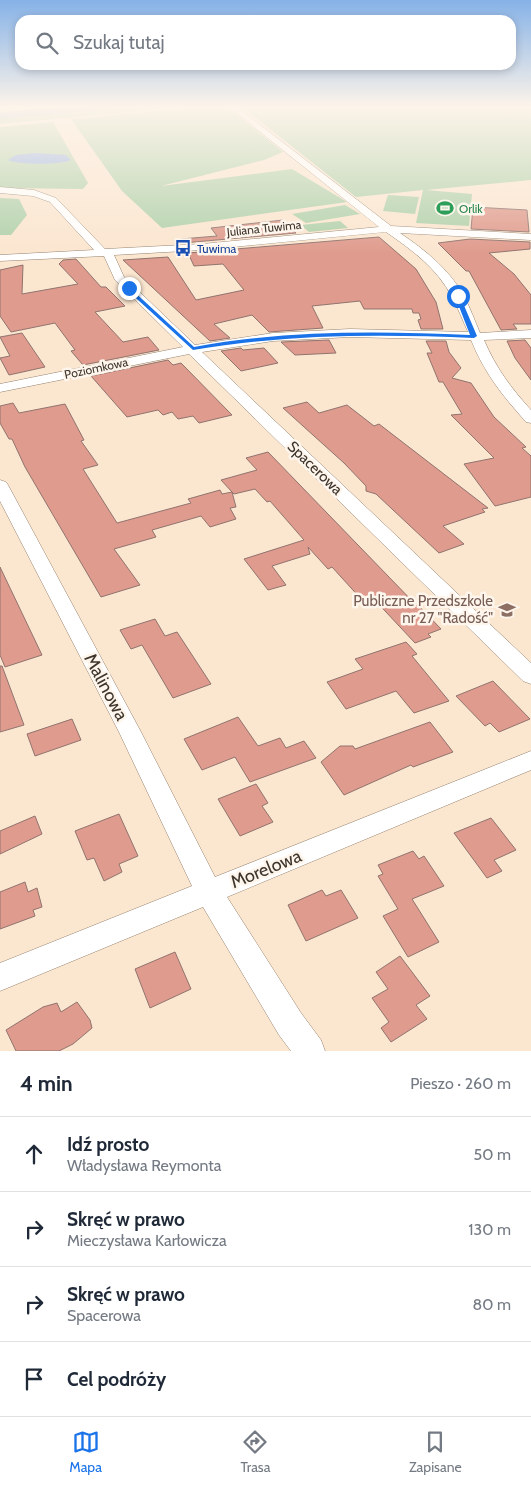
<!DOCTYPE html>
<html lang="pl">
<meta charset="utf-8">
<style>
:root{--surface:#fff;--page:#f2f2f3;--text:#1f2937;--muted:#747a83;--line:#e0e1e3;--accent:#1a73e8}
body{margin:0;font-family:Cabin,sans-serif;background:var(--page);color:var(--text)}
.stop{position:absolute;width:15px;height:15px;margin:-11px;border:4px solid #1a73e8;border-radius:50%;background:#fff}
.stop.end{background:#1a73e8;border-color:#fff;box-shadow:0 1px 5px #0008}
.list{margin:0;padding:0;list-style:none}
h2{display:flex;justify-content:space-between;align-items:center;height:65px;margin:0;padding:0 20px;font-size:21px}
h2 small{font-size:16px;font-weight:400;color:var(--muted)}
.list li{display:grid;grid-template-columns:32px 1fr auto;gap:15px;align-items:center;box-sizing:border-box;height:75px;padding:0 20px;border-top:1px solid var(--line)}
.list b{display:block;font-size:19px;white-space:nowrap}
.list p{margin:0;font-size:16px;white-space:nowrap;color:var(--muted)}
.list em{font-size:16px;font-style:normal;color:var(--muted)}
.icon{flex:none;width:28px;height:28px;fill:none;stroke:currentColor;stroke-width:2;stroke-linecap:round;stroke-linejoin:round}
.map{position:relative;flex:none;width:531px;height:1051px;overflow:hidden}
.search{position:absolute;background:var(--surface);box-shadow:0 2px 8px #0003;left:15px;right:15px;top:15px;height:55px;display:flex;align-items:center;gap:12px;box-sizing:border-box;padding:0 18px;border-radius:15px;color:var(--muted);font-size:19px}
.sheet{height:365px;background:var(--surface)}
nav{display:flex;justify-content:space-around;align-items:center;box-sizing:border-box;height:70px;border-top:1px solid var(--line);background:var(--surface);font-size:14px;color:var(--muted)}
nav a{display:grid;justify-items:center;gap:2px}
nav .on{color:var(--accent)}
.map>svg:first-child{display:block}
.green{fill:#b0d1ab}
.water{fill:#93b0e6}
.building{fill:#df9b8d;stroke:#90746e}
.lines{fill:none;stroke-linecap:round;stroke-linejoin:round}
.street-casing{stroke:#95836f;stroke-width:1}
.street{fill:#fff;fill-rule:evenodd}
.route{fill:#1a73e8}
.labels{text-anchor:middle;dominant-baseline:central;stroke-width:5;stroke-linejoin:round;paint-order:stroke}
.far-leisure-label{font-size:12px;fill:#27864d;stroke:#fef6ed;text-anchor:start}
.far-street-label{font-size:12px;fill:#3e362d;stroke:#fef6ed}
.far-transit-label{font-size:12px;fill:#164399;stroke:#fef6ed;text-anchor:start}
.street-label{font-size:15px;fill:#3e362d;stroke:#fef6ed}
.education-label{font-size:15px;fill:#785e54;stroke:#fef6ed;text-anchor:end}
.near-street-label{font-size:18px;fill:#3e362d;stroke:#fef6ed}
</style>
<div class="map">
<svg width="531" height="1051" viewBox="0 0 531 1051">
<rect width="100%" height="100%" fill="#fbe6d0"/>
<!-- green -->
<g class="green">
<polygon points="128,107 183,107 0,124 0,119"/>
<polygon points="202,107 227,107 283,152 264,160 161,186 292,169 347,202 162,228 122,191 71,119"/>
<polygon points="242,107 531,107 531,180 426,190 472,194 469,226 416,223 423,190 356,197"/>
<polygon points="53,122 88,183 83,189 0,188 0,127"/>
<polygon points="388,195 419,197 415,214 383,211"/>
<polygon points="0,198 19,199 27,215 11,235 0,235"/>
<polygon points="345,205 360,214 306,223 292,214"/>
<polygon points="340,221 348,228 309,232 301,225"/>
</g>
<!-- water -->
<g class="water">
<polygon points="64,107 128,107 0,119 0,112"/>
<path d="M36,153L66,155L71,160C61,165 18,165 8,160L16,155Z"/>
</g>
<!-- building -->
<g class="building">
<polygon points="473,207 527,210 529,232 471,229"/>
<polygon points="283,220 296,233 183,243 181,239 217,236 211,228"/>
<polygon points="379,237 416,269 436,302 443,329 421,329 418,320 421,319 419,313 413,313 412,309 364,309 360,301 312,306 323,328 269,332 252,315 214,324 230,338 210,341 123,260 168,257 196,300 244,290 223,264 194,266 188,253"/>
<polygon points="470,239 530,242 530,249 489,253 514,274 531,295 531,324 513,324 517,329 501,330 469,271 466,271 438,243"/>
<polygon points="76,259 101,287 106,287 125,306 95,312 123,342 148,337 159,350 83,365 71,351 75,350 55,323 11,332 0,316 0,270 23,265 22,294 78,284 59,264 63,260"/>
<polygon points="22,333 45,367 9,375 0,358 10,356 0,337"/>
<polygon points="329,340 336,353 295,355 281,342"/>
<polygon points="525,340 531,348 531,380 515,358 507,341"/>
<polygon points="426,341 446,341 449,352 461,368 452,378 471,383 494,417 526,447 522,448 531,456 531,497 495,506 464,464 494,458 451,415 462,414 443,382 439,382 427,353 432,353"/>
<polygon points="241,348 243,350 264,348 278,363 241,371 221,351"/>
<polygon points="168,360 173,365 181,363 232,415 199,423 193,416 178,419 172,412 163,415 158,410 127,417 91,376"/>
<polygon points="307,402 319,413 347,405 374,426 379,424 488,508 482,509 485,512 443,526 464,544 439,553 376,494 366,491 366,486 344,463 283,408"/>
<polygon points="13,403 19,413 65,404 84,440 81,441 98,465 83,469 117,523 191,503 188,499 220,490 222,494 232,492 221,480 257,470 246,458 268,452 418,607 419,606 441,629 428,634 431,637 415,643 371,596 362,600 332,567 328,569 308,547 310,554 272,566 286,585 268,590 244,559 304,540 270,501 267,502 255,489 234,494 232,492 236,507 230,508 236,519 210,527 201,516 152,530 156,537 114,549 140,585 101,597 25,467 12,439 9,439 0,423 0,406"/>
<polygon points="0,567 42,655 5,667 0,655"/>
<polygon points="155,619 165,636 177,632 211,684 173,698 142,645 131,649 120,630"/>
<polygon points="406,642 417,654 412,656 449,701 414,713 396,691 346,709 327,682 363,669 355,659"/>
<polygon points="0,666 2,666 24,725 0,732"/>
<polygon points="493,681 530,719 499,732 490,723 485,726 456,696"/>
<polygon points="238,717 258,746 280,738 286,748 304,741 316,758 250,782 235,757 202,770 184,739"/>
<polygon points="72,719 81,740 35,756 27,734"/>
<polygon points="430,722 453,752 413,767 411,765 344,795 321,762 340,746 353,746 355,749"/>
<polygon points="256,784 268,803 262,806 273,822 240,836 218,799"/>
<polygon points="119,814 138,856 119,864 122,872 104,881 94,858 87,860 75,831"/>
<polygon points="35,816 42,834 0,854 0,831"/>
<polygon points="491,818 516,850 494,860 502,871 487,878 454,833"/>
<polygon points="413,851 419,859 424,856 444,886 412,899 439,942 408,957 383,916 398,909 378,876 383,874 378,865"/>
<polygon points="25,882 28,892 37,888 42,907 33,910 35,916 0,929 0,892"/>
<polygon points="322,890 326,896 341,890 358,918 306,941 288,905"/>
<polygon points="175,952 191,989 150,1008 135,969"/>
<polygon points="400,956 430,996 416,1005 427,1019 391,1042 381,1028 389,1022 372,998 388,989 376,972"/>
<polygon points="77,1002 90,1020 92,1028 73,1044 59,1051 16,1051 6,1030 43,1007 57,1003 61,1012"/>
</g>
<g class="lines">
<!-- street casing -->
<g class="street-casing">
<g id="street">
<path d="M229,107H237L391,226L531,234V240L400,233C425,250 449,269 464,296C470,308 475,321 480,333L531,330V338L484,340C496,368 511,388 531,410V423L526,422C502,395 485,374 471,340L350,337L273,341L202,352L531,663V684L523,681L189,354L0,392V384L183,347L115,280L104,256L0,261V255L94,250L50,202L33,196L0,193V187L34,190L56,198L105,249L202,244L379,227ZM386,232C412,250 437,268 452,297C458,308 463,321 468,332L350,329L273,333L195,345L124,277L114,255L202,250Z"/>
<polygon points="0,480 6,482 8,485 141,732 215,877 531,751 531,770 227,897 301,1013 321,1040 325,1051 291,1051 279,1035 203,907 0,991 0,963 192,886 119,732 0,501"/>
</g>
</g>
<!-- street -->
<use href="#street" class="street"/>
</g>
<!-- sky -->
<linearGradient id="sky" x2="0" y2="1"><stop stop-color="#86b2e7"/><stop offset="0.42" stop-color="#fdf4ea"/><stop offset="1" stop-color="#fdf4ea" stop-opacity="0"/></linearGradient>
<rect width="531" height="254" fill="url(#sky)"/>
<!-- route -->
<path class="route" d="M129,287L194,347C286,330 377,331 470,335L455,296L458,295L460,296L477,336L474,338C379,334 286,334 193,350L127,290Z"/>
<!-- icons -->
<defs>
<g id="stadium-bare" transform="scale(1.35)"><path d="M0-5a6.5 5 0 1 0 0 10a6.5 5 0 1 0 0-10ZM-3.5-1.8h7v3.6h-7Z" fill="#2e9e5b" stroke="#fef6ed" stroke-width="2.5" paint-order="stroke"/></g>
<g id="bus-bare" transform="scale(1.35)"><path d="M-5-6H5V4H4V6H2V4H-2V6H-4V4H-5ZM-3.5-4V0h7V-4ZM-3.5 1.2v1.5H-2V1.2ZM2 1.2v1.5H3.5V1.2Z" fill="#1a4fb4" stroke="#fef6ed" stroke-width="2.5" paint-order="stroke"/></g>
<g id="school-bare" transform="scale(1.35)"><path d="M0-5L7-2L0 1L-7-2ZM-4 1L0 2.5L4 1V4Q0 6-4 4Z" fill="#8d6e63" stroke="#fef6ed" stroke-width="2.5" paint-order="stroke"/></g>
</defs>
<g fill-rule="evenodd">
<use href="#stadium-bare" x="445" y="208"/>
<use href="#bus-bare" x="183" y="248"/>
<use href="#school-bare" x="507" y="610"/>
</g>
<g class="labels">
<!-- far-leisure labels -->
<g class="far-leisure-label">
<text x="459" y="208">Orlik</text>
</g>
<!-- far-street labels -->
<g class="far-street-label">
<text transform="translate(264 228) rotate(-6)">Juliana Tuwima</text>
<text transform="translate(96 368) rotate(-12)">Poziomkowa</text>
</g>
<!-- far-transit labels -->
<g class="far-transit-label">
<text x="197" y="248">Tuwima</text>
</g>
<!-- street labels -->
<g class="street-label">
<text transform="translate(315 468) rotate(44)">Spacerowa</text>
</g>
<!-- education labels -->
<g class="education-label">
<text x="493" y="601">Publiczne Przedszkole<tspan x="493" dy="17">nr 27 "Radość"</tspan></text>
</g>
<!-- near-street labels -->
<g class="near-street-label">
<text transform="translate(106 687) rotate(62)">Malinowa</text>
<text transform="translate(266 869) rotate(-22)">Morelowa</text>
</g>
</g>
</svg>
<div class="stop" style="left:458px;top:296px"></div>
<div class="stop end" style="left:129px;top:288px"></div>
<div class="search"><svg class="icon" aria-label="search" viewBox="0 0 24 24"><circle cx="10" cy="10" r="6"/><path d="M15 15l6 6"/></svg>Szukaj tutaj</div>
</div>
<section class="sheet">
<h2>4 min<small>Pieszo · 260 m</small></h2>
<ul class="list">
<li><svg class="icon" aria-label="ahead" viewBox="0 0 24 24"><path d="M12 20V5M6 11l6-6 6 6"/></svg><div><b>Idź prosto</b><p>Władysława Reymonta</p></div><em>50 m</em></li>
<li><svg class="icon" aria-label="right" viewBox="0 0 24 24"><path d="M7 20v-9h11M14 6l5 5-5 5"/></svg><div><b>Skręć w prawo</b><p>Mieczysława Karłowicza</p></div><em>130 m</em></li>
<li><svg class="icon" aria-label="right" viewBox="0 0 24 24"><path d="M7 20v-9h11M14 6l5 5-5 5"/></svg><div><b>Skręć w prawo</b><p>Spacerowa</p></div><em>80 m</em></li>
<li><svg class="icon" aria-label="arrive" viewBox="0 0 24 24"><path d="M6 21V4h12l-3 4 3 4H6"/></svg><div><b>Cel podróży</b></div></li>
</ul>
</section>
<nav>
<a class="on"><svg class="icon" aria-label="map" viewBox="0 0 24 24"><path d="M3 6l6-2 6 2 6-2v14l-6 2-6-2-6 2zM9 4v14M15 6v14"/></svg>Mapa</a>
<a><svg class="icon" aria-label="directions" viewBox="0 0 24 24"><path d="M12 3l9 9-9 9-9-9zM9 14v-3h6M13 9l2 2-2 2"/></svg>Trasa</a>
<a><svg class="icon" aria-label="saved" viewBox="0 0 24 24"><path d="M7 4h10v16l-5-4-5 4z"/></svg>Zapisane</a>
</nav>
